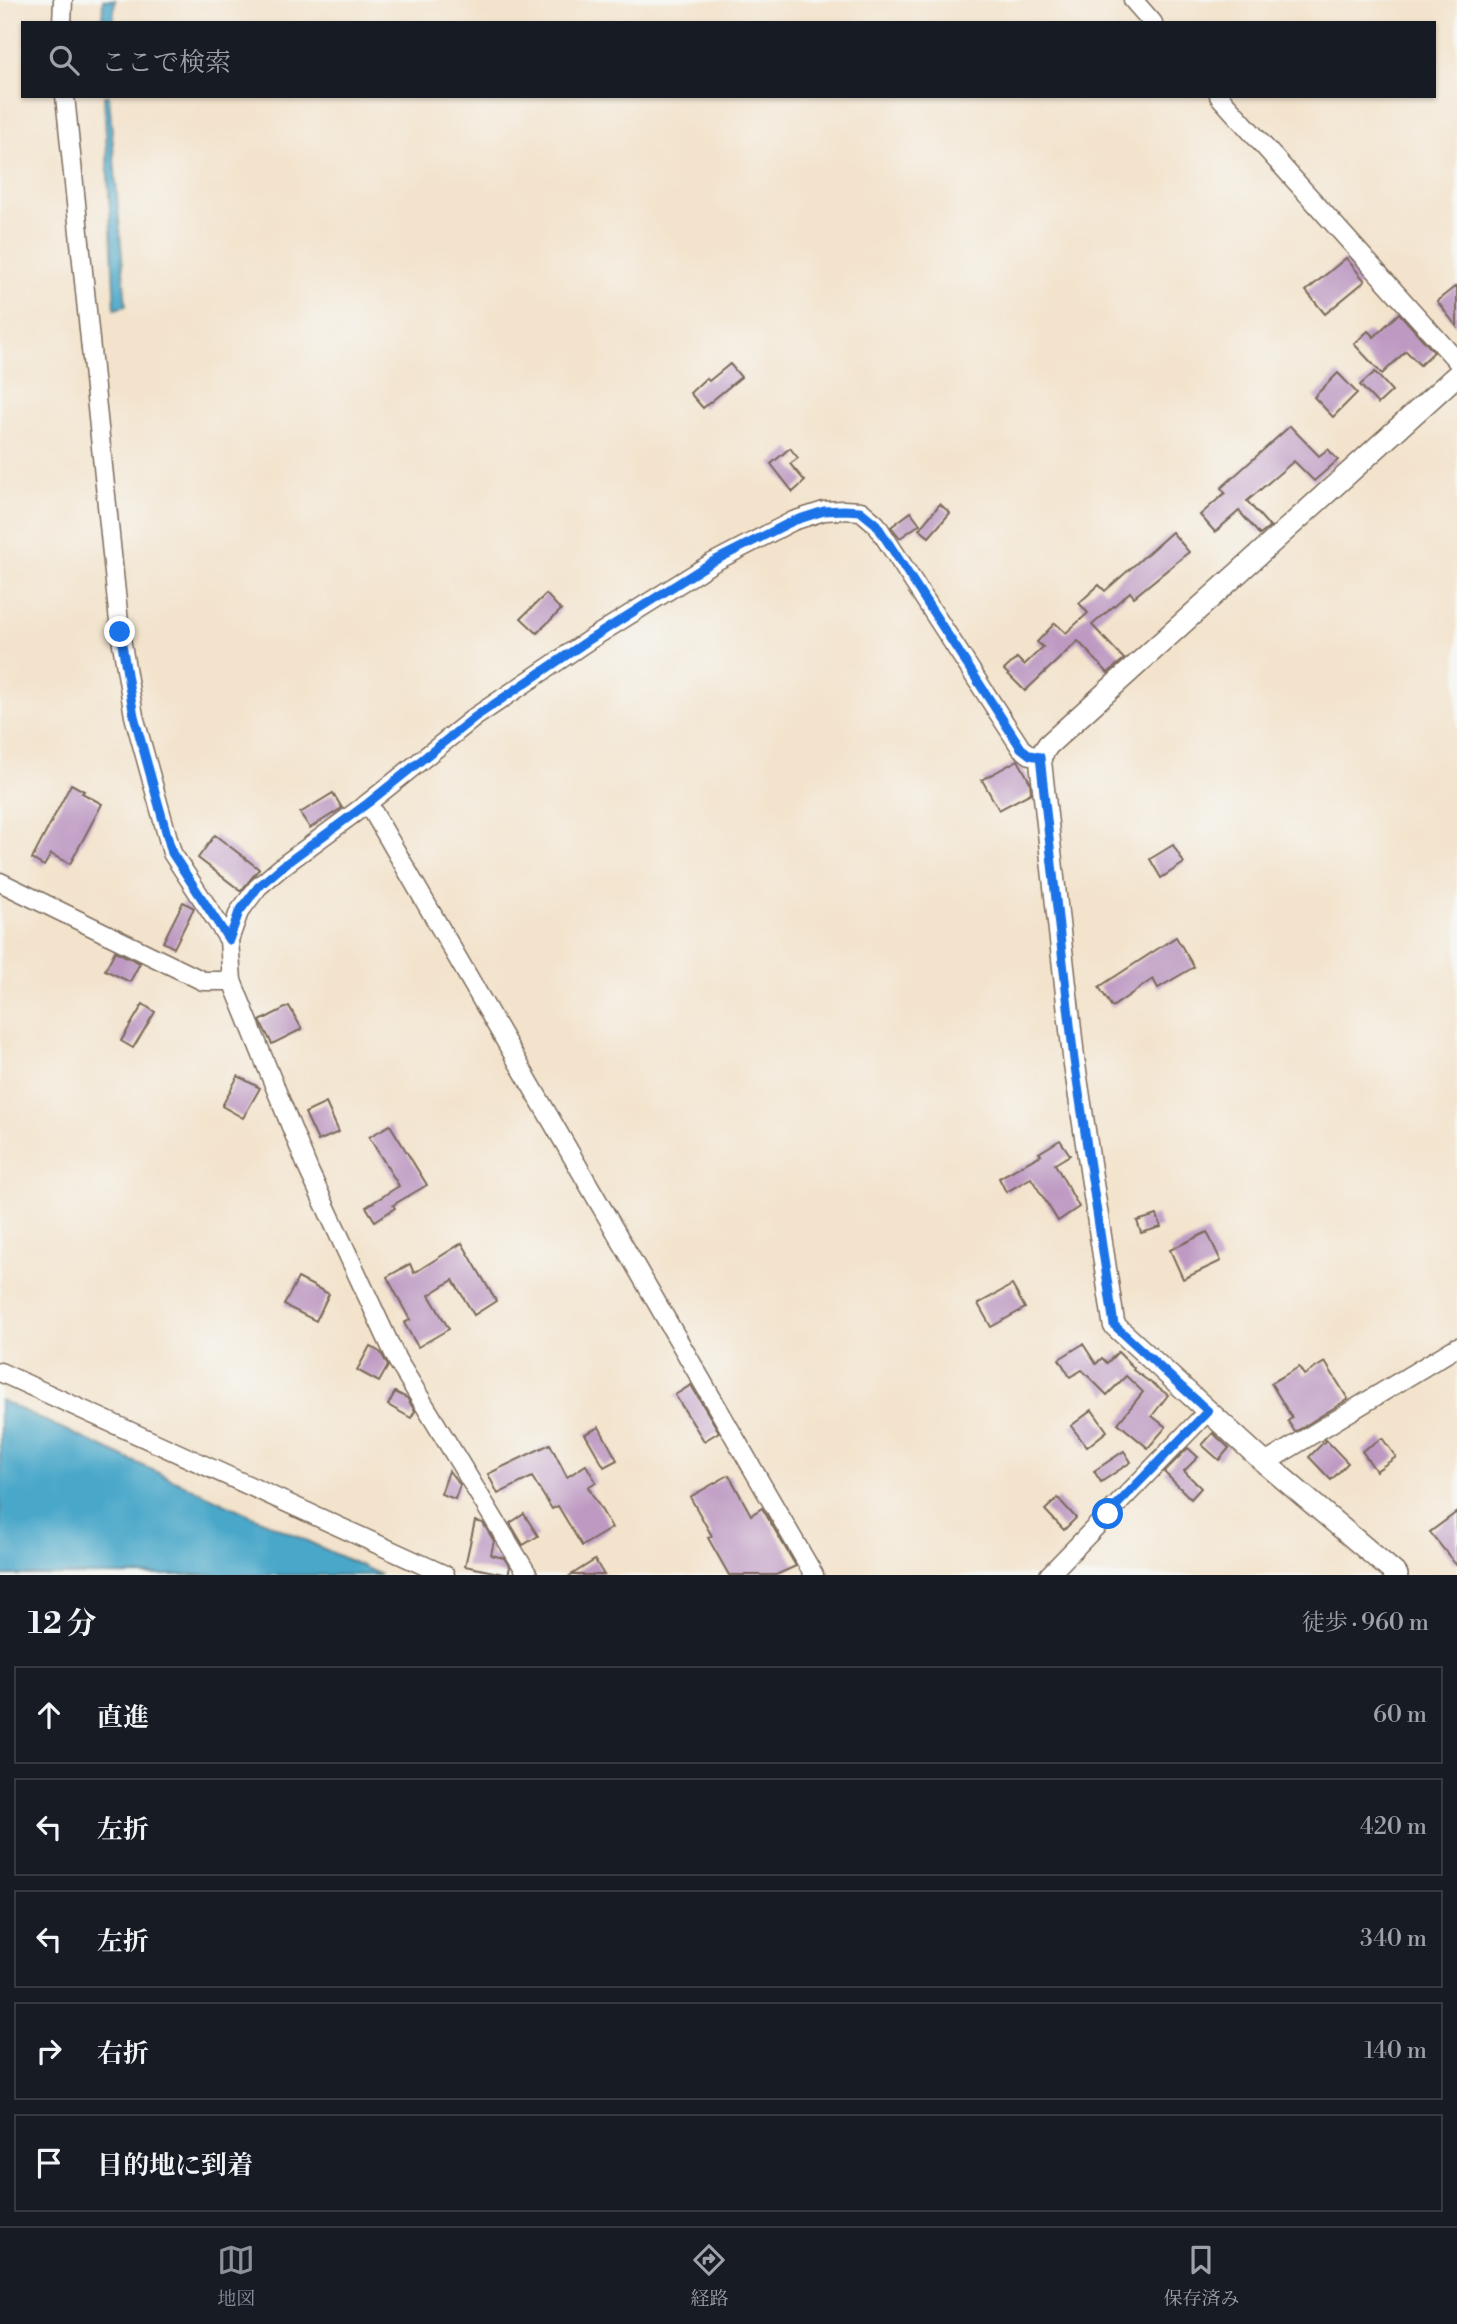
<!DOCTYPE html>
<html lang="ja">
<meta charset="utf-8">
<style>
:root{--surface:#171b24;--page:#242831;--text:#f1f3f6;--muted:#9ea1a6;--line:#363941;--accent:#8c9099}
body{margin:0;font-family:"Libre Bodoni","Noto Serif JP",serif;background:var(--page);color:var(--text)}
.stop{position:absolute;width:21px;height:21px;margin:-16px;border:5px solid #1a73e8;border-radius:50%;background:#fff}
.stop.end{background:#1a73e8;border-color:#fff;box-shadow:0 2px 7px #0008}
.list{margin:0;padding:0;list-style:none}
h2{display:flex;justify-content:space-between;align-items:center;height:91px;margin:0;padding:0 28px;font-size:30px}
h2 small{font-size:23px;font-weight:400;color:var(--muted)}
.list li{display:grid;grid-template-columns:46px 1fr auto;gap:21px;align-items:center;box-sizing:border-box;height:98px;margin:0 14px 14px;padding:0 14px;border:2px solid var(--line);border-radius:0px}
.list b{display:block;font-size:26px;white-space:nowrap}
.list em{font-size:23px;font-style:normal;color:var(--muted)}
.icon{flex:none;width:38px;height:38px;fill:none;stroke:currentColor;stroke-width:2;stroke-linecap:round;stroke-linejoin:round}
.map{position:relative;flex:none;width:1457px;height:1575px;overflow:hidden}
.search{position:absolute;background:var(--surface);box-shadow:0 2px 5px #0004;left:21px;right:21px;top:21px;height:77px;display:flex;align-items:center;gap:18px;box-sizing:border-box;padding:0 24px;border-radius:0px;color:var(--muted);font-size:26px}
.sheet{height:651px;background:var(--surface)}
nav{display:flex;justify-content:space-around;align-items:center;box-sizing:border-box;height:98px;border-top:2px solid var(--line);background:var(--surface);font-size:19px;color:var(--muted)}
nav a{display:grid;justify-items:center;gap:4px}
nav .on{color:var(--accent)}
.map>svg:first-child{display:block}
.water{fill:#4aa7c9;stroke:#426874;stroke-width:2}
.building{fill:#be9ac3}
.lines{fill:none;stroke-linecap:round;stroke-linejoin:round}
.minor-casing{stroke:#7b6b5b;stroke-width:21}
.tertiary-casing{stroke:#7b6b5b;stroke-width:24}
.minor{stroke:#fff;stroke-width:18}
.tertiary{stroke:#fff;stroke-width:21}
.route{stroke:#1a73e8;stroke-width:9}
</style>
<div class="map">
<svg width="1457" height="1575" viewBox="0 0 1457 1575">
<rect width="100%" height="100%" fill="#f6f6f2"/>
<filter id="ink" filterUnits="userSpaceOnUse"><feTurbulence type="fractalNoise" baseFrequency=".0143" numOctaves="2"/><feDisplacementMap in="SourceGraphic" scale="14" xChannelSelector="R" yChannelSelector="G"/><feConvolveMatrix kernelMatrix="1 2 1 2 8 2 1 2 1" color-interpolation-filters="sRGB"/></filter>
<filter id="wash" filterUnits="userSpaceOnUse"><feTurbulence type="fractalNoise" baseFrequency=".00686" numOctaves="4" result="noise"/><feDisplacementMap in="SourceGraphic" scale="28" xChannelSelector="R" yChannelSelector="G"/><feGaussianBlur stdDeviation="1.57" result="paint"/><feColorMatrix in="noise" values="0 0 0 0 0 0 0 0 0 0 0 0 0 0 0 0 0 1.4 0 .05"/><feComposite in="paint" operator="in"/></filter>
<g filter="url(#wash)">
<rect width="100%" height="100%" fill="#f3e3cc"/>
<!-- water -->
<g class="water">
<polygon points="103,0 115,0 113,23 102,23"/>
<polygon points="104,96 109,96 126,306 115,309"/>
<polygon points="0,1400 381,1575 0,1575"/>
</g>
<g id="blocks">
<!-- building -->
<g class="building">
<polygon points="1346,258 1365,281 1325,314 1306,291"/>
<polygon points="1457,285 1457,327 1437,301"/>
<polygon points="1399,313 1434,352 1420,365 1406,351 1382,374 1354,344 1368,331 1374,337"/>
<polygon points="730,364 741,377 703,408 690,393 706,378 709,381"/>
<polygon points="1375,372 1392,391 1378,404 1360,385"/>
<polygon points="1338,373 1357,393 1333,417 1314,397"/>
<polygon points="1290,426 1319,456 1328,449 1338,460 1314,481 1294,461 1247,501 1270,527 1260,535 1239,511 1215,532 1200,515 1225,493 1221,488"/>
<polygon points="790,448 798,458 790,464 805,481 793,492 771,464"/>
<polygon points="940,504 950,513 929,537 919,529"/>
<polygon points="911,512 920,524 900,538 891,527"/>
<polygon points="1172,532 1189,552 1134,597 1130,592 1092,625 1124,659 1108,673 1078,641 1025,691 1004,670 1017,658 1024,665 1043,647 1037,642 1055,623 1066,633 1088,613 1079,603 1099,585 1105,591"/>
<polygon points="546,594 561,610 537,633 521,618"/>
<polygon points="1018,760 1030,782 1031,793 999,810 982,780"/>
<polygon points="71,784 84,791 82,793 102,804 70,864 51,854 44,866 32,859"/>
<polygon points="333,793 342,808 310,828 300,813"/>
<polygon points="215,835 259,869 241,891 198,858"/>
<polygon points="1173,845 1184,863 1161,878 1150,859"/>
<polygon points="183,902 194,908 174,948 163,942"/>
<polygon points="1176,937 1194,967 1158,988 1153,979 1112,1007 1099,987"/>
<polygon points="115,951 140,963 130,982 105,970"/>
<polygon points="143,1004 155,1012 133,1048 121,1041"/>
<polygon points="289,1006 302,1029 272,1044 260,1021"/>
<polygon points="238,1076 260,1088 243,1118 222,1106"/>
<polygon points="326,1103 339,1132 318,1141 305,1113"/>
<polygon points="390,1125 427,1185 393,1205 395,1208 375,1221 366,1207 399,1186 369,1137"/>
<polygon points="1060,1140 1070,1155 1055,1164 1079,1207 1058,1221 1031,1178 1006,1192 999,1178 1041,1155 1039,1153"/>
<polygon points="1157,1215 1161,1227 1141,1233 1137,1221"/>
<polygon points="1207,1232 1221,1261 1183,1279 1170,1250"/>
<polygon points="462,1243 496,1301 474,1315 453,1280 429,1295 449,1329 418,1347 404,1323 410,1320 387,1277 410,1264 414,1273"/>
<polygon points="298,1278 329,1294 316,1321 284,1305"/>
<polygon points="1012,1285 1025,1308 991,1327 978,1304"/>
<polygon points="1083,1344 1096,1364 1102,1358 1107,1363 1118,1352 1134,1368 1133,1370 1168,1395 1152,1416 1166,1427 1148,1448 1118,1423 1143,1392 1126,1376 1107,1395 1082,1370 1070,1377 1059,1359"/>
<polygon points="370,1346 381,1353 388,1366 379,1382 357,1370"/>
<polygon points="1325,1362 1348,1399 1295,1432 1288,1421 1292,1418 1271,1383 1299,1367 1304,1375"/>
<polygon points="691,1385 719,1432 704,1441 675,1395"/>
<polygon points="395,1392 407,1398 415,1411 411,1418 388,1405"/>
<polygon points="1092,1410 1107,1431 1087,1447 1071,1426"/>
<polygon points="599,1427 617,1460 604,1467 585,1434"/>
<polygon points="1213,1433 1229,1448 1219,1460 1202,1445"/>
<polygon points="1382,1438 1396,1457 1376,1471 1362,1451"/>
<polygon points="1326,1440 1348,1463 1331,1480 1309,1457"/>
<polygon points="550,1444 567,1477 586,1465 596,1482 588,1487 612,1528 582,1546 558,1506 552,1509 532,1477 498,1494 488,1474"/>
<polygon points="1188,1448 1198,1457 1184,1471 1201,1488 1191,1499 1164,1472"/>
<polygon points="1124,1451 1131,1462 1101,1482 1094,1471"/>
<polygon points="449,1471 460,1485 455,1499 441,1494"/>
<polygon points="729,1475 751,1515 762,1508 796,1566 776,1575 729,1575 708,1538 712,1536 690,1497"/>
<polygon points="1058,1498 1076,1518 1064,1530 1045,1510"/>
<polygon points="1457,1512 1457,1566 1430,1532"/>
<polygon points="524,1514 538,1536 523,1545 510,1523"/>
<polygon points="475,1521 483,1523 494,1541 491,1555 504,1558 510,1567 508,1575 465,1566"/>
<polygon points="595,1560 604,1575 571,1575"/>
</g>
</g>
</g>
<g filter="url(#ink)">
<use href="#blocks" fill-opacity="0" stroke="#7b6b5b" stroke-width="2"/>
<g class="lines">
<!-- minor casing -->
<g class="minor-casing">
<g id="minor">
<polyline points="1133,0 1153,23"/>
<polyline points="62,23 63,0"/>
<polyline points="65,96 120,632 134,716 172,853 229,940"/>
<polyline points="1219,96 1457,361"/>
<polyline points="368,803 814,1575"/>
<polyline points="0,882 203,981 232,981"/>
<polyline points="0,1372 445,1575"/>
<polyline points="1265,1463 1457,1347"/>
<polyline points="528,1575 397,1360 309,1171 232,981 229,940 239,912 258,887 284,865 368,803 475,717 589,640 712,563 793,521 824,511 843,510 861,511 876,524 1021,748 1030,755 1040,757"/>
<polyline points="1049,1575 1208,1411"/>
</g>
</g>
<!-- tertiary casing -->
<g class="tertiary-casing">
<polyline id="tertiary" points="1397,1575 1265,1463 1114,1325 1074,1061 1040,757 1048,745 1457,375"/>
</g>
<!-- minor -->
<use href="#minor" class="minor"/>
<!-- tertiary -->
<use href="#tertiary" class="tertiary"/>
</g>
</g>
<g class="lines" filter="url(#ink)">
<!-- route -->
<polyline class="route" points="120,632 134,716 172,853 229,940 239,912 258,887 284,865 368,803 475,717 589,640 712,562 793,521 824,511 844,510 860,511 876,524 1021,748 1030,755 1040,757 1074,1060 1114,1325 1208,1411 1108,1514"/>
</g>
</svg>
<div class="stop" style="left:1108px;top:1514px"></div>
<div class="stop end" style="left:120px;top:632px"></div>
<div class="search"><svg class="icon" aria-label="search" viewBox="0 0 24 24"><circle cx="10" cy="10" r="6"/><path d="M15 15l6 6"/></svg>ここで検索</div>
</div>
<section class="sheet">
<h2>12 分<small>徒歩 · 960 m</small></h2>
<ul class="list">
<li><svg class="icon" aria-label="ahead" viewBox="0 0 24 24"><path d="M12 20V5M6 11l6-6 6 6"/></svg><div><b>直進</b></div><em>60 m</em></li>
<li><svg class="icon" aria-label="left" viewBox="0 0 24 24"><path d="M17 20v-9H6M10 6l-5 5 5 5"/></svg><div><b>左折</b></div><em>420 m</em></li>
<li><svg class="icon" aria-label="left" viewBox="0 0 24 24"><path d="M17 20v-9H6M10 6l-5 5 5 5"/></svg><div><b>左折</b></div><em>340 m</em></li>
<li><svg class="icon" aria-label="right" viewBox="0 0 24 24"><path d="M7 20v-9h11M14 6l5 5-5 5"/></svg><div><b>右折</b></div><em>140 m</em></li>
<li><svg class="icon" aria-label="arrive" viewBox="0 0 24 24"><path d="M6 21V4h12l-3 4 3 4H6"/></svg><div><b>目的地に到着</b></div></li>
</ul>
</section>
<nav>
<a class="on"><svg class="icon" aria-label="map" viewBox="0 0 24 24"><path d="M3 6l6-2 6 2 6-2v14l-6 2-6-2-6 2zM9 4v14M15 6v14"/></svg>地図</a>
<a><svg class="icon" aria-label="directions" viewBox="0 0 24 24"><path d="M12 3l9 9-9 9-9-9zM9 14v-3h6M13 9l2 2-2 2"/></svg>経路</a>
<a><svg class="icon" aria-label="saved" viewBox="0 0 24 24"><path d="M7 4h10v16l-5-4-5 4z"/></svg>保存済み</a>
</nav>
